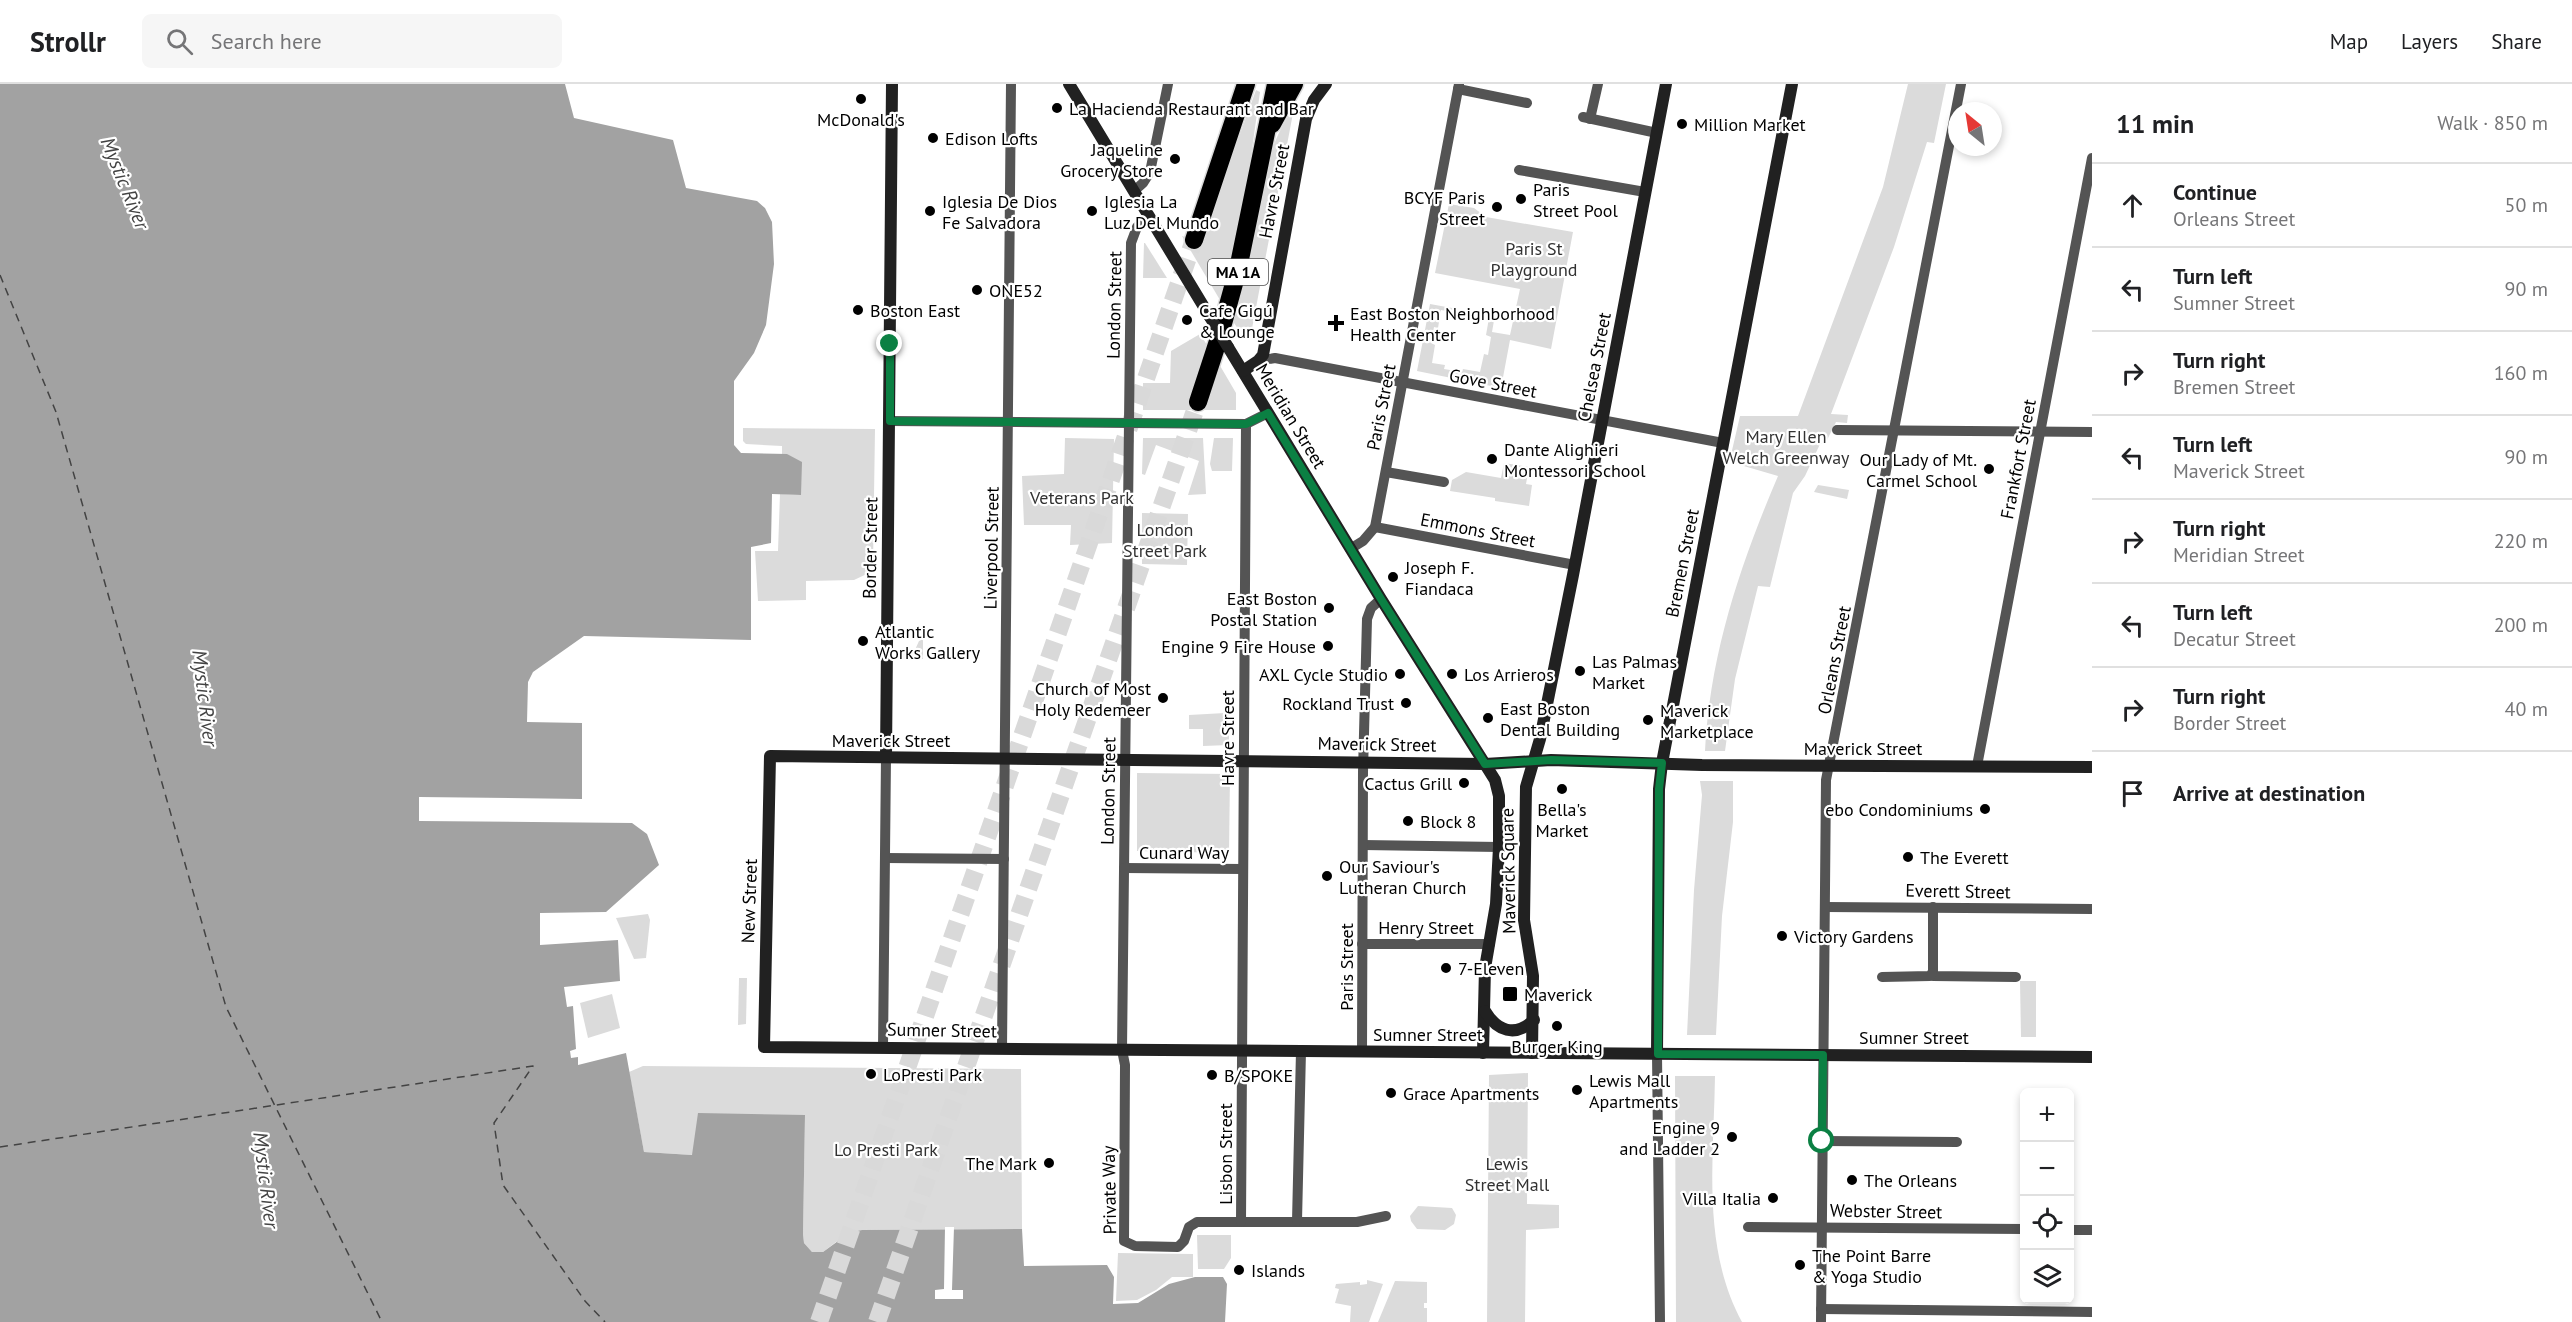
<!DOCTYPE html>
<meta charset="utf-8">
<style>
:root{--surface:#fff;--page:#f6f6f6;--text:#202124;--muted:#757577;--line:#e0e0e0}
body{margin:0;font-family:"PT Sans",sans-serif;background:var(--page);color:var(--text)}
.controls{position:absolute;right:18px;bottom:18px;display:grid;overflow:hidden;border-radius:9px;box-shadow:0 3px 9px #0003}
.controls button{width:54px;height:54px;display:grid;place-items:center;padding:0;border:0;border-bottom:2px solid var(--line);background:var(--surface);color:var(--text);font:30px sans-serif}
.compass{position:absolute;left:1948px;top:18px;width:54px;height:54px;border-radius:50%;background:var(--surface);box-shadow:0 3px 9px #0003;rotate:330deg}
.stop{position:absolute;width:18px;height:18px;margin:-14px;border:4px solid #0b8043;border-radius:50%;background:#fff}
.stop.end{background:#0b8043;border-color:#fff;box-shadow:0 2px 6px #0008}
.list{margin:0;padding:0;list-style:none}
h2{display:flex;justify-content:space-between;align-items:center;height:78px;margin:0;padding:0 24px;font-size:26px}
h2 small{font-size:20px;font-weight:400;color:var(--muted)}
.list li{display:grid;grid-template-columns:39px 1fr auto;gap:18px;align-items:center;box-sizing:border-box;height:84px;padding:0 24px;border-top:2px solid var(--line)}
.list b{display:block;font-size:22px;white-space:nowrap}
.list p{margin:0;font-size:20px;white-space:nowrap;color:var(--muted)}
.list em{font-size:20px;font-style:normal;color:var(--muted)}
.icon{flex:none;width:33px;height:33px;fill:none;stroke:currentColor;stroke-width:2;stroke-linecap:round;stroke-linejoin:round}
.map{position:relative;flex:none;width:2092px;height:1238px;overflow:hidden}
header{display:flex;align-items:center;gap:36px;box-sizing:border-box;height:84px;padding:0 30px;background:var(--surface);border-bottom:2px solid var(--line)}
header strong{font-size:28px}
nav{display:flex;gap:33px;margin-inline-start:auto;font-size:21px}
.search{width:420px;height:54px;background:var(--page);display:flex;align-items:center;gap:15px;box-sizing:border-box;padding:0 21px;border-radius:9px;color:var(--muted);font-size:22px}
main{display:flex}
aside{flex:1;background:var(--surface)}
.map>svg:first-child{display:block}
.green{fill:#dbdbdb}
.water{fill:#a2a2a2}
.pier{fill:#fff}
.lines{fill:none;stroke-linecap:round;stroke-linejoin:round}
.ferry{stroke:#434343;stroke-width:1.5;stroke-dasharray:8 6;stroke-linecap:butt}
.highway-tunnel{stroke:#d9d9d9;stroke-width:18;stroke-dasharray:18 9;stroke-linecap:butt}
.highway-casing{stroke:#dbdbdb;stroke-width:21}
.street{stroke:#545454;stroke-width:10}
.secondary{stroke:#212121;stroke-width:12}
.highway{stroke:#000;stroke-width:18}
.secondary-bridge{stroke:#212121;stroke-width:12}
.route{stroke:#0b8043;stroke-width:8}
.poi-dot{fill:#000;stroke:#fff;stroke-width:2}
.labels{text-anchor:middle;dominant-baseline:central;stroke-width:4.5;stroke-linejoin:round;paint-order:stroke}
.shield{fill:#fff;stroke:#4c4c4c;stroke-width:1.5}
.shield-label{font-size:16px;font-weight:bold;fill:#000}
.poi-label{font-size:18px;fill:#000;stroke:#fff;text-anchor:start}
.street-label{font-size:18px;fill:#000;stroke:#fff}
.park-label{font-size:18px;fill:#323232;stroke:#fff}
.water-label{font-size:20px;font-style:italic;fill:#434343;stroke:#fff}
</style>
<header>
<strong>Strollr</strong>
<div class="search"><svg class="icon" aria-label="search" viewBox="0 0 24 24"><circle cx="10" cy="10" r="6"/><path d="M15 15l6 6"/></svg>Search here</div>
<nav><a>Map</a><a>Layers</a><a>Share</a></nav>
</header>
<main>
<div class="map">
<svg width="2092" height="1238" viewBox="0 0 2092 1238">
<rect width="100%" height="100%" fill="#fff"/>
<!-- green -->
<g class="green">
<path d="M1908,0H1946L1934,59L1927,58L1894,163L1831,330L1848,331L1847,339L1836,338L1825,360H1820L1805,392L1793,409L1770,503L1758,502L1735,595L1725,667H1705C1710,570 1740,481 1778,392L1737,380L1730,375L1740,332H1798L1883,103Z"/>
<polygon points="1256,6 1260,8 1246,108 1220,216 1182,152 1201,158"/>
<path d="M1294,24L1250,255H1245L1232,236C1240,208 1248,180 1254,151C1264,103 1264,65 1294,24Z"/>
<polygon points="1449,120 1474,124 1486,133 1573,148 1551,265 1510,256 1501,304 1417,287 1430,220 1452,224 1451,228 1441,226 1438,244 1434,243 1431,259 1435,261 1432,279 1445,281 1444,285 1462,288 1463,285 1480,288 1484,270 1488,271 1491,253 1486,251 1489,234 1470,230 1471,227 1495,231 1492,248 1510,251 1520,205 1435,189"/>
<polygon points="1144,159 1145,159 1167,194 1143,194"/>
<polygon points="1200,250 1207,261 1189,316 1205,321 1219,280 1236,309 1236,326 1143,326 1143,299 1170,299 1171,267"/>
<polygon points="743,344 875,345 873,481 871,488 854,496 806,497 806,516 758,517 755,467 778,467 780,410 801,411 787,370 782,370 782,362 746,360 743,357"/>
<polygon points="1065,354 1114,355 1112,459 1070,461 1071,441 1024,441 1022,392 1064,390"/>
<polygon points="1143,354 1203,354 1206,410 1188,411 1199,377 1156,361 1145,391 1142,390"/>
<polygon points="1214,354 1233,354 1232,387 1212,387 1210,380"/>
<polygon points="1504,379 1529,383 1526,400 1532,401 1529,422 1495,417 1495,414 1450,407 1452,396 1466,388 1501,394"/>
<polygon points="1818,401 1849,406 1847,415 1814,408"/>
<polygon points="1142,429 1188,430 1187,481 1142,480"/>
<polygon points="923,555 923,575 901,575 903,567 914,568 919,557"/>
<polygon points="1225,629 1225,637 1229,637 1229,661 1203,662 1203,645 1189,645 1189,631"/>
<polygon points="1137,689 1230,690 1229,769 1137,767"/>
<polygon points="1700,697 1733,697 1733,738 1722,832 1716,951 1687,951 1694,806 1702,711"/>
<polygon points="648,830 650,836 646,874 634,875 616,834"/>
<polygon points="739,894 747,894 746,940 738,941"/>
<polygon points="2020,897 2036,897 2036,953 2021,953"/>
<polygon points="612,910 620,944 588,954 580,919"/>
<polygon points="643,982 1021,985 1022,1145 862,1146 836,1158 823,1168 812,1168 804,1159 803,1150 805,1031 693,1071 644,1068 629,988"/>
<polygon points="1528,989 1527,1120 1559,1121 1559,1144 1526,1146 1525,1238 1487,1238 1489,991"/>
<path d="M1675,992H1715C1714,1073 1701,1163 1742,1238H1676Z"/>
<polygon points="1418,1122 1452,1124 1456,1131 1454,1140 1445,1146 1417,1145 1411,1137 1410,1132"/>
<polygon points="1197,1151 1231,1151 1231,1174 1224,1185 1198,1185"/>
<polygon points="1118,1169 1193,1170 1193,1193 1172,1193 1156,1206 1137,1216 1116,1217"/>
<polygon points="1367,1196 1383,1200 1369,1238 1350,1238 1351,1222 1335,1219 1339,1205 1335,1204 1336,1200 1360,1198 1360,1201 1367,1200"/>
<polygon points="1395,1197 1427,1198 1427,1219 1424,1219 1424,1224 1427,1224 1427,1238 1378,1238"/>
</g>
<!-- water -->
<polygon class="water" points="0,0 565,0 574,34 673,56 686,104 757,117 765,124 772,138 774,180 766,241 754,269 734,297 734,361 741,369 787,370 802,378 801,411 772,410 771,459 751,463 751,556 584,552 533,588 528,598 527,638 582,639 582,715 419,713 419,737 632,739 647,750 659,781 606,828 540,829 540,861 618,856 620,897 564,903 567,923 573,922 576,965 570,967 571,974 578,973 578,981 626,969 644,1068 692,1071 698,1029 805,1031 803,1150 804,1159 812,1168 823,1168 849,1149 862,1146 1022,1145 1024,1182 1107,1181 1114,1193 1113,1220 1138,1219 1169,1200 1195,1193 1223,1193 1227,1200 1225,1238 0,1238"/>
<!-- pier -->
<polygon class="pier" points="945,1143 954,1143 952,1206 963,1206 963,1215 935,1215 935,1206 944,1205"/>
<g class="lines">
<!-- ferry -->
<g class="ferry">
<polyline points="0,191 56,328 226,923 382,1238"/>
<polyline points="0,1063 533,982 494,1039 503,1101 585,1217 605,1238"/>
</g>
<!-- highway-tunnel -->
<g class="highway-tunnel">
<polyline points="819,1238 1194,156"/>
<polyline points="877,1238 1198,318"/>
</g>
<!-- highway casing -->
<g class="highway-casing">
<g id="highway">
<polyline points="1272,40 1294,0"/>
<polyline points="1194,156 1246,0"/>
<polyline points="1198,318 1219,254 1238,185 1276,0"/>
</g>
</g>
<!-- street -->
<g class="street">
<polyline points="1458,5 1527,19"/>
<polyline points="1583,33 1657,49"/>
<polyline points="1590,35 1598,0"/>
<polyline points="1519,86 1645,108"/>
<polyline points="1134,107 1143,99 1150,88 1168,0"/>
<polyline points="1149,132 1137,143 1131,159 1122,966 1125,981 1124,1157 1135,1162 1178,1163 1184,1157 1189,1143 1197,1138 1357,1138 1386,1132"/>
<polyline points="1258,277 1275,274 1723,359"/>
<polyline points="890,337 1246,340 1268,329"/>
<polyline points="1837,346 2092,348"/>
<polyline points="1386,388 1444,398"/>
<polyline points="1375,443 1575,481"/>
<polyline points="1350,465 1363,457 1375,443 1459,0"/>
<polyline points="1977,682 2092,74"/>
<polyline points="1363,761 1499,763"/>
<polyline points="885,774 1004,775"/>
<polyline points="1124,784 1243,785"/>
<polyline points="1825,823 2092,825"/>
<polyline points="1933,823 1933,892 2016,893"/>
<polyline points="1362,860 1490,860"/>
<polyline points="1882,893 1930,892 1932,889"/>
<polyline points="883,964 886,673"/>
<polyline points="1002,965 1011,0"/>
<polyline points="1362,968 1363,688 1367,535 1371,524 1381,515"/>
<polyline points="1657,970 1660,1238"/>
<polyline points="1823,1057 1957,1058"/>
<polyline points="1297,1137 1301,967"/>
<polyline points="1241,1138 1246,340"/>
<polyline points="1748,1143 2024,1145"/>
<polyline points="2070,1146 2092,1146"/>
<polyline points="1821,1225 2092,1228"/>
<polyline points="1821,1238 1826,696 1961,0"/>
</g>
<!-- secondary -->
<g class="secondary">
<polyline points="1069,0 1210,233"/>
<polyline points="1228,263 1381,515 1495,696 1499,712 1499,763 1496,820 1485,884 1483,969"/>
<polyline points="1243,287 1258,277 1263,271 1306,35 1314,16 1326,0"/>
<polyline points="886,673 892,0"/>
<polyline points="2092,683 1702,681 1551,676 1485,680 770,672 764,963 2092,973"/>
<path d="M1485,927C1497,947 1515,954 1534,936"/>
<polyline points="1532,969 1533,892 1524,836 1526,703 1540,655 1573,491 1666,0"/>
<polyline points="1657,970 1659,705 1662,679 1792,0"/>
</g>
<!-- highway -->
<use href="#highway" class="highway"/>
<!-- secondary-bridge -->
<polyline class="secondary-bridge" points="1210,233 1228,263"/>
</g>
<g class="lines">
<!-- route -->
<polyline class="route" points="890,260 890,337 1246,340 1268,329 1381,515 1485,680 1551,676 1662,679 1659,705 1658,970 1823,971 1822,1057"/>
</g>
<!-- markers -->
<g class="poi-dot">
<circle cx="861" cy="15" r="6"/>
<circle cx="1057" cy="24" r="6"/>
<circle cx="1682" cy="40" r="6"/>
<circle cx="933" cy="54" r="6"/>
<circle cx="1175" cy="75" r="6"/>
<circle cx="1521" cy="115" r="6"/>
<circle cx="1497" cy="123" r="6"/>
<circle cx="930" cy="127" r="6"/>
<circle cx="1092" cy="127" r="6"/>
<circle cx="977" cy="206" r="6"/>
<circle cx="858" cy="226" r="6"/>
<circle cx="1187" cy="236" r="6"/>
<path d="M1333 230h6v6h6v6h-6v6h-6v-6h-6v-6h6z"/>
<circle cx="1492" cy="375" r="6"/>
<circle cx="1989" cy="385" r="6"/>
<circle cx="1393" cy="493" r="6"/>
<circle cx="1329" cy="524" r="6"/>
<circle cx="863" cy="557" r="6"/>
<circle cx="1328" cy="562" r="6"/>
<circle cx="1580" cy="587" r="6"/>
<circle cx="1400" cy="590" r="6"/>
<circle cx="1452" cy="590" r="6"/>
<circle cx="1163" cy="614" r="6"/>
<circle cx="1406" cy="619" r="6"/>
<circle cx="1488" cy="634" r="6"/>
<circle cx="1648" cy="636" r="6"/>
<circle cx="1464" cy="699" r="6"/>
<circle cx="1562" cy="705" r="6"/>
<circle cx="1985" cy="725" r="6"/>
<circle cx="1408" cy="737" r="6"/>
<circle cx="1908" cy="773" r="6"/>
<circle cx="1327" cy="792" r="6"/>
<circle cx="1782" cy="852" r="6"/>
<circle cx="1446" cy="884" r="6"/>
<rect x="1502" y="902" width="16" height="16" rx="3"/>
<circle cx="1557" cy="942" r="6"/>
<circle cx="871" cy="990" r="6"/>
<circle cx="1212" cy="991" r="6"/>
<circle cx="1577" cy="1006" r="6"/>
<circle cx="1391" cy="1009" r="6"/>
<circle cx="1732" cy="1053" r="6"/>
<circle cx="1049" cy="1079" r="6"/>
<circle cx="1852" cy="1096" r="6"/>
<circle cx="1773" cy="1114" r="6"/>
<circle cx="1800" cy="1181" r="6"/>
<circle cx="1239" cy="1186" r="6"/>
</g>
<g class="labels">
<!-- shield labels -->
<rect class="shield" x="1208" y="175" width="60" height="26" rx="4.5"/>
<g class="shield-label">
<text x="1238" y="188">MA 1A</text>
</g>
<!-- poi labels -->
<g class="poi-label">
<text x="1069" y="24">La Hacienda Restaurant and Bar</text>
<text x="861" y="35" text-anchor="middle">McDonald's</text>
<text x="1694" y="40">Million Market</text>
<text x="945" y="54">Edison Lofts</text>
<text x="1163" y="65" text-anchor="end">Jaqueline<tspan x="1163" dy="21">Grocery Store</tspan></text>
<text x="1533" y="105">Paris<tspan x="1533" dy="21">Street Pool</tspan></text>
<text x="1485" y="113" text-anchor="end">BCYF Paris<tspan x="1485" dy="21">Street</tspan></text>
<text x="942" y="117">Iglesia De Dios<tspan x="942" dy="21">Fe Salvadora</tspan></text>
<text x="1104" y="117">Iglesia La<tspan x="1104" dy="21">Luz Del Mundo</tspan></text>
<text x="989" y="206">ONE52</text>
<text x="870" y="226">Boston East</text>
<text x="1199" y="226">Cafe Gigú<tspan x="1199" dy="21">&amp; Lounge</tspan></text>
<text x="1350" y="229">East Boston Neighborhood<tspan x="1350" dy="21">Health Center</tspan></text>
<text x="1504" y="365">Dante Alighieri<tspan x="1504" dy="21">Montessori School</tspan></text>
<text x="1977" y="375" text-anchor="end">Our Lady of Mt.<tspan x="1977" dy="21">Carmel School</tspan></text>
<text x="1405" y="483">Joseph F.<tspan x="1405" dy="21">Fiandaca</tspan></text>
<text x="1317" y="514" text-anchor="end">East Boston<tspan x="1317" dy="21">Postal Station</tspan></text>
<text x="875" y="547">Atlantic<tspan x="875" dy="21">Works Gallery</tspan></text>
<text x="1316" y="562" text-anchor="end">Engine 9 Fire House</text>
<text x="1592" y="577">Las Palmas<tspan x="1592" dy="21">Market</tspan></text>
<text x="1388" y="590" text-anchor="end">AXL Cycle Studio</text>
<text x="1464" y="590">Los Arrieros</text>
<text x="1151" y="604" text-anchor="end">Church of Most<tspan x="1151" dy="21">Holy Redemeer</tspan></text>
<text x="1394" y="619" text-anchor="end">Rockland Trust</text>
<text x="1500" y="624">East Boston<tspan x="1500" dy="21">Dental Building</tspan></text>
<text x="1660" y="626">Maverick<tspan x="1660" dy="21">Marketplace</tspan></text>
<text x="1452" y="699" text-anchor="end">Cactus Grill</text>
<text x="1562" y="725" text-anchor="middle">Bella's<tspan x="1562" dy="21">Market</tspan></text>
<text x="1973" y="725" text-anchor="end">ebo Condominiums</text>
<text x="1420" y="737">Block 8</text>
<text x="1920" y="773">The Everett</text>
<text x="1339" y="782">Our Saviour's<tspan x="1339" dy="21">Lutheran Church</tspan></text>
<text x="1794" y="852">Victory Gardens</text>
<text x="1458" y="884">7-Eleven</text>
<text x="1524" y="910">Maverick</text>
<text x="1557" y="962" text-anchor="middle">Burger King</text>
<text x="883" y="990">LoPresti Park</text>
<text x="1224" y="991">B/SPOKE</text>
<text x="1589" y="996">Lewis Mall<tspan x="1589" dy="21">Apartments</tspan></text>
<text x="1403" y="1009">Grace Apartments</text>
<text x="1720" y="1043" text-anchor="end">Engine 9<tspan x="1720" dy="21">and Ladder 2</tspan></text>
<text x="1037" y="1079" text-anchor="end">The Mark</text>
<text x="1864" y="1096">The Orleans</text>
<text x="1761" y="1114" text-anchor="end">Villa Italia</text>
<text x="1812" y="1171">The Point Barre<tspan x="1812" dy="21">&amp; Yoga Studio</tspan></text>
<text x="1251" y="1186">Islands</text>
</g>
<!-- street labels -->
<g class="street-label">
<text transform="translate(1274 107) rotate(-79)">Havre Street</text>
<text transform="translate(1114 221) rotate(-89)">London Street</text>
<text transform="translate(1594 283) rotate(-79)">Chelsea Street</text>
<text transform="translate(1493 299) rotate(11)">Gove Street</text>
<text transform="translate(1381 323) rotate(-79)">Paris Street</text>
<text transform="translate(1291 332) rotate(59)">Meridian Street</text>
<text transform="translate(2018 375) rotate(-79)">Frankfort Street</text>
<text transform="translate(1478 446) rotate(11)">Emmons Street</text>
<text transform="translate(870 464) rotate(-89)">Border Street</text>
<text transform="translate(991 464) rotate(-89)">Liverpool Street</text>
<text transform="translate(1682 479) rotate(-79)">Bremen Street</text>
<text transform="translate(1834 576) rotate(-79)">Orleans Street</text>
<text transform="translate(1227 654) rotate(-90)">Havre Street</text>
<text x="891" y="656">Maverick Street</text>
<text transform="translate(1377 660) rotate(1)">Maverick Street</text>
<text x="1863" y="664">Maverick Street</text>
<text transform="translate(1108 707) rotate(-89)">London Street</text>
<text x="1184" y="768">Cunard Way</text>
<text transform="translate(1508 787) rotate(-91)">Maverick Square</text>
<text transform="translate(1958 807) rotate(1)">Everett Street</text>
<text transform="translate(749 817) rotate(-88)">New Street</text>
<text x="1426" y="843">Henry Street</text>
<text transform="translate(1346 883) rotate(-90)">Paris Street</text>
<text transform="translate(942 946) rotate(1)">Sumner Street</text>
<text x="1428" y="950">Sumner Street</text>
<text x="1914" y="953">Sumner Street</text>
<text transform="translate(1225 1070) rotate(-90)">Lisbon Street</text>
<text transform="translate(1109 1106) rotate(-91)">Private Way</text>
<text transform="translate(1886 1127) rotate(1)">Webster Street</text>
</g>
<!-- park labels -->
<g class="park-label">
<text x="1534" y="164">Paris St<tspan x="1534" dy="21">Playground</tspan></text>
<text x="1786" y="352">Mary Ellen<tspan x="1786" dy="21">Welch Greenway</tspan></text>
<text x="1082" y="413">Veterans Park</text>
<text x="1165" y="445">London<tspan x="1165" dy="21">Street Park</tspan></text>
<text x="886" y="1065">Lo Presti Park</text>
<text x="1507" y="1079">Lewis<tspan x="1507" dy="21">Street Mall</tspan></text>
</g>
<!-- water labels -->
<g class="water-label">
<text transform="translate(125 99) rotate(68)">Mystic River</text>
<text transform="translate(205 614) rotate(83)">Mystic River</text>
<text transform="translate(266 1096) rotate(83)">Mystic River</text>
</g>
</g>
</svg>
<div class="controls">
<button>+</button>
<button>−</button>
<button><svg class="icon" aria-label="locate" viewBox="0 0 24 24"><circle cx="12" cy="12" r="6"/><path d="M12 2v4M12 18v4M2 12h4M18 12h4"/></svg></button>
<button><svg class="icon" aria-label="layers" viewBox="0 0 24 24"><path d="M12 4l9 5-9 5-9-5zM3 14l9 5 9-5"/></svg></button>
</div>
<svg class="compass" viewBox="-18 -18 36 36"><path d="M0-13l5 13h-10z" fill="#e53935"/><path d="M0 13l5-13h-10z" fill="#757577"/></svg>
<div class="stop" style="left:1822px;top:1057px"></div>
<div class="stop end" style="left:890px;top:260px"></div>
</div>
<aside>
<h2>11 min<small>Walk · 850 m</small></h2>
<ul class="list">
<li><svg class="icon" aria-label="ahead" viewBox="0 0 24 24"><path d="M12 20V5M6 11l6-6 6 6"/></svg><div><b>Continue</b><p>Orleans Street</p></div><em>50 m</em></li>
<li><svg class="icon" aria-label="left" viewBox="0 0 24 24"><path d="M17 20v-9H6M10 6l-5 5 5 5"/></svg><div><b>Turn left</b><p>Sumner Street</p></div><em>90 m</em></li>
<li><svg class="icon" aria-label="right" viewBox="0 0 24 24"><path d="M7 20v-9h11M14 6l5 5-5 5"/></svg><div><b>Turn right</b><p>Bremen Street</p></div><em>160 m</em></li>
<li><svg class="icon" aria-label="left" viewBox="0 0 24 24"><path d="M17 20v-9H6M10 6l-5 5 5 5"/></svg><div><b>Turn left</b><p>Maverick Street</p></div><em>90 m</em></li>
<li><svg class="icon" aria-label="right" viewBox="0 0 24 24"><path d="M7 20v-9h11M14 6l5 5-5 5"/></svg><div><b>Turn right</b><p>Meridian Street</p></div><em>220 m</em></li>
<li><svg class="icon" aria-label="left" viewBox="0 0 24 24"><path d="M17 20v-9H6M10 6l-5 5 5 5"/></svg><div><b>Turn left</b><p>Decatur Street</p></div><em>200 m</em></li>
<li><svg class="icon" aria-label="right" viewBox="0 0 24 24"><path d="M7 20v-9h11M14 6l5 5-5 5"/></svg><div><b>Turn right</b><p>Border Street</p></div><em>40 m</em></li>
<li><svg class="icon" aria-label="arrive" viewBox="0 0 24 24"><path d="M6 21V4h12l-3 4 3 4H6"/></svg><div><b>Arrive at destination</b></div></li>
</ul>
</aside>
</main>
